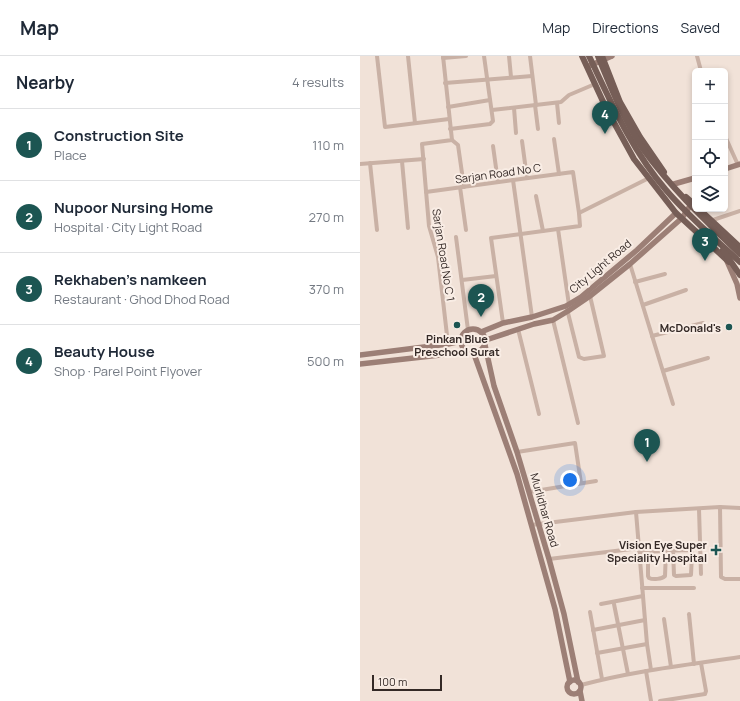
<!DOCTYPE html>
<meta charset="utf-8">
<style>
:root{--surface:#fff;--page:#f2f2f3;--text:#1f2937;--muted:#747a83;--line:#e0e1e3;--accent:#1c5552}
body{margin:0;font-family:Manrope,sans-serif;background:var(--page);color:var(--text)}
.controls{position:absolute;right:12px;top:12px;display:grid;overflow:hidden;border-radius:6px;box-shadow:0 2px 6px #0003}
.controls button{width:36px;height:36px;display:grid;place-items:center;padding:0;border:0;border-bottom:1px solid var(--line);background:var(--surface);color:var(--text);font:20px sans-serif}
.scale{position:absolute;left:12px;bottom:10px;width:70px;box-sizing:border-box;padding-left:4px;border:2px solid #342926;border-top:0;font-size:11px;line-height:14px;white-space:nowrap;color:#342926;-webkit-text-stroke:3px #f9ede5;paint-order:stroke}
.you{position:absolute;left:210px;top:424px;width:14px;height:14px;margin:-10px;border:3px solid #fff;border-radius:50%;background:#1a73e8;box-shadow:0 0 0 6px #1a73e833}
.badge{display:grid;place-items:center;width:26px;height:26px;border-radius:50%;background:var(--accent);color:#fff;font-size:13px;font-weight:700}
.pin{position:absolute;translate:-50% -33px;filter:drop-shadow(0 1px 2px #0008)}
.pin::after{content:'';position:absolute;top:21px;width:14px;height:12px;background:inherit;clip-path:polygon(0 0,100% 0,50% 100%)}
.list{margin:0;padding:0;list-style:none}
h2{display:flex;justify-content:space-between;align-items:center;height:52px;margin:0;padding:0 16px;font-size:17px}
h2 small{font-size:13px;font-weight:400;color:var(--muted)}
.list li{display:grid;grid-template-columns:26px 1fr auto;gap:12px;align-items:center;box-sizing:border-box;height:72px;padding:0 16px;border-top:1px solid var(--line)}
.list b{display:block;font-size:15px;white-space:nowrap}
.list p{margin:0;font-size:13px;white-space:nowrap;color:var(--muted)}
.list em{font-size:13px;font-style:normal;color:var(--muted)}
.icon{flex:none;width:22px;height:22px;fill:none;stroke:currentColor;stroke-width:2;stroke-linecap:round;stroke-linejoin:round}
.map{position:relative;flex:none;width:380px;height:645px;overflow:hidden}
header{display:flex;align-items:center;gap:24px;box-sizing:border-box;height:56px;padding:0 20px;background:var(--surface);border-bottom:1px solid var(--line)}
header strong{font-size:19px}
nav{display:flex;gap:22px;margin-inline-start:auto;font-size:14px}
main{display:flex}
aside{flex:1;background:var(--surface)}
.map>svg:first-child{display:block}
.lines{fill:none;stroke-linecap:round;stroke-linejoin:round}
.street{stroke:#c9b1a5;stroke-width:4}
.secondary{stroke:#9c7f76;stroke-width:5.5}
.primary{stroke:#765e57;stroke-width:6}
.primary-bridge{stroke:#765e57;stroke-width:6}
.poi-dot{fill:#1c5552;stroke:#f9ede5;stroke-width:1.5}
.labels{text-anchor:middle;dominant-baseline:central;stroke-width:4;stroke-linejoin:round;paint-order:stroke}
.street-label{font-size:11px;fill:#342926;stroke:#f9ede5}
.poi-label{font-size:11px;font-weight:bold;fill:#342926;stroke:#f9ede5;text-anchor:end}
</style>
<header>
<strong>Map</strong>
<nav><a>Map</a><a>Directions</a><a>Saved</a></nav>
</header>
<main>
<aside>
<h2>Nearby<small>4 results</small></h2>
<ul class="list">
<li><span class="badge">1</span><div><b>Construction Site</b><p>Place</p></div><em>110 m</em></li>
<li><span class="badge">2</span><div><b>Nupoor Nursing Home</b><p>Hospital · City Light Road</p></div><em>270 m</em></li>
<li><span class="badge">3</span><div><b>Rekhaben's namkeen</b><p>Restaurant · Ghod Dhod Road</p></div><em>370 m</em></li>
<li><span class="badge">4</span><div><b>Beauty House</b><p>Shop · Parel Point Flyover</p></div><em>500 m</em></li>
</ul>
</aside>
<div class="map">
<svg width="380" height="645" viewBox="0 0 380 645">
<rect width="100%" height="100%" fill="#f1e2d8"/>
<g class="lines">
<!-- street -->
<g class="street">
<polyline points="17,0 25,71 89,63"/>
<polyline points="48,0 55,67"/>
<polyline points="83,0 92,84 62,88 69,170 78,201 88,288"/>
<polyline points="149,0 151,21"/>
<polyline points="170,0 176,49"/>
<polyline points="337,0 341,15"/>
<polyline points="83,2 106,0"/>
<polyline points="85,27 172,20"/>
<polyline points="197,47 199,67"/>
<polyline points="175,49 178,73"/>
<polyline points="88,51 130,44"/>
<polyline points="154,52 156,77"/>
<polyline points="132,54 201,46 209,39 235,28"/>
<polyline points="90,73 130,68 133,65 124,0"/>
<polyline points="365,80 378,109"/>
<polyline points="194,83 199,118"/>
<polyline points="92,84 98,89 104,131"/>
<polyline points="162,85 167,122"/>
<polyline points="133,90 138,126"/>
<polyline points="42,105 48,172"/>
<polyline points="10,107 17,174"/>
<polyline points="0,108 64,103"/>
<polyline points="153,124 172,261"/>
<polyline points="100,131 106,174"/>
<polyline points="66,136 213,116 219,157 289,122"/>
<polyline points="176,140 183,175"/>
<polyline points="350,165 380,155"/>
<polyline points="198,173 209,249"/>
<polyline points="96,181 108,274"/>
<polyline points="270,208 313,348"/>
<polyline points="102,224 136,220"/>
<polyline points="275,226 305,218"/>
<polyline points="283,249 326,234"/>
<polyline points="207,253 219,301 224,303 244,300 230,240"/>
<polyline points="193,264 218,367"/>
<polyline points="143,267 131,182 220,170 219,157"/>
<polyline points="158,273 179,358"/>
<polyline points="292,280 343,267"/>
<polyline points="303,315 348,302"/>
<polyline points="157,396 215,387 221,427"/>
<polyline points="169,436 236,425"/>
<polyline points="360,451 361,521 365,523 380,523"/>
<polyline points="339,453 341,518"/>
<polyline points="276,456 287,588 291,614"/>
<polyline points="171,469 276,456 360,451 380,452"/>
<polyline points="280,496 328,494 330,495 332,497 331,519 316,520 314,519 313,495"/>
<path d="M288,496V520L289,522C293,524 302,523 305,520L306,495"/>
<polyline points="189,503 280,492"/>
<polyline points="282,532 334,532"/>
<polyline points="241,548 283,540"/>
<polyline points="254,548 268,618"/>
<polyline points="230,556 242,623"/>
<polyline points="329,558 334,608"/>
<polyline points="304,563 311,611"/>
<polyline points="233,574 285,564"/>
<polyline points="237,597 287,588"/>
<polyline points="286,615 291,645"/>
<path d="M221,629C273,615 327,609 380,601"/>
<polyline points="300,645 345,638 346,635 341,607"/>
</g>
<!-- secondary -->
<g class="secondary">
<polyline points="229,10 252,0"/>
<polyline points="365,113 380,108"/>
<polyline points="314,128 335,122"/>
<polyline points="366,203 377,228 380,242"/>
<circle cx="113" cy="285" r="12"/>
<polyline points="121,276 143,267 172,261 206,250 221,241 277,194 316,157"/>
<polyline points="126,284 174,268 193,264 208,255 230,240 270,208 322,162 332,147"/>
<polyline points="125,289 134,330 157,396 189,503 204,558 218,626"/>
<polyline points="114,298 157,418 195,553 210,626"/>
<polyline points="0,299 88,288 101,285"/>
<polyline points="0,308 107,296"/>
<circle cx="214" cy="631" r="7"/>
<polyline points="220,635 222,645"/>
</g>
<!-- primary -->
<g class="primary">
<polyline points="222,0 246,52 274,103 316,157 369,206"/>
<polyline points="242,0 260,46 280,81 304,116"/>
<polyline points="326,141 335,149"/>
<polyline points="339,153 380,191"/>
</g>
<!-- primary-bridge -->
<g class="primary-bridge">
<path d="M229,0C251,46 272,95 306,134C328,160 355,183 380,206"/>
<path d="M238,0C251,32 264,64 283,93C311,132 346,165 380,198"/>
<polyline points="363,194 380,219"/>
</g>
</g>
<!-- markers -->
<g class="poi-dot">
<circle cx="97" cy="269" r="4"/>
<circle cx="369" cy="271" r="4"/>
<path d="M354 488h4v4h4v4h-4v4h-4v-4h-4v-4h4z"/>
</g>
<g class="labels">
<!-- street labels -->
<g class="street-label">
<text transform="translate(138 117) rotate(-8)">Sarjan Road No C</text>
<text transform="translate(84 199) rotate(81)">Sarjan Road No C 1</text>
<text transform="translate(240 210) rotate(-40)">City Light Road</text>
<text transform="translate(185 454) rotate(74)">Murlidhar Road</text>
</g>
<!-- poi labels -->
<g class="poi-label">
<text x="361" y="271">McDonald's</text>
<text x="97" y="282" text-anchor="middle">Pinkan Blue<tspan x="97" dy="13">Preschool Surat</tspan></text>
<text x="347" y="488">Vision Eye Super<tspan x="347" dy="13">Speciality Hospital</tspan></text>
</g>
</g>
</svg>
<div class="controls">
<button>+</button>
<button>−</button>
<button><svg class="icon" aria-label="locate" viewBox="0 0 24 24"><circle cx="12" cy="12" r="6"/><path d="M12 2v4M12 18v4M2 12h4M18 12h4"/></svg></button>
<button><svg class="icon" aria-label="layers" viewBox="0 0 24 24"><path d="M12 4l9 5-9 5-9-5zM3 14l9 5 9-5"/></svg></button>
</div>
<div class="scale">100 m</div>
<div class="you"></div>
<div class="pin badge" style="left:287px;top:406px">1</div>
<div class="pin badge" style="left:121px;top:261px">2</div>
<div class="pin badge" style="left:345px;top:205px">3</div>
<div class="pin badge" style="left:245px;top:78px">4</div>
</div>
</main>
